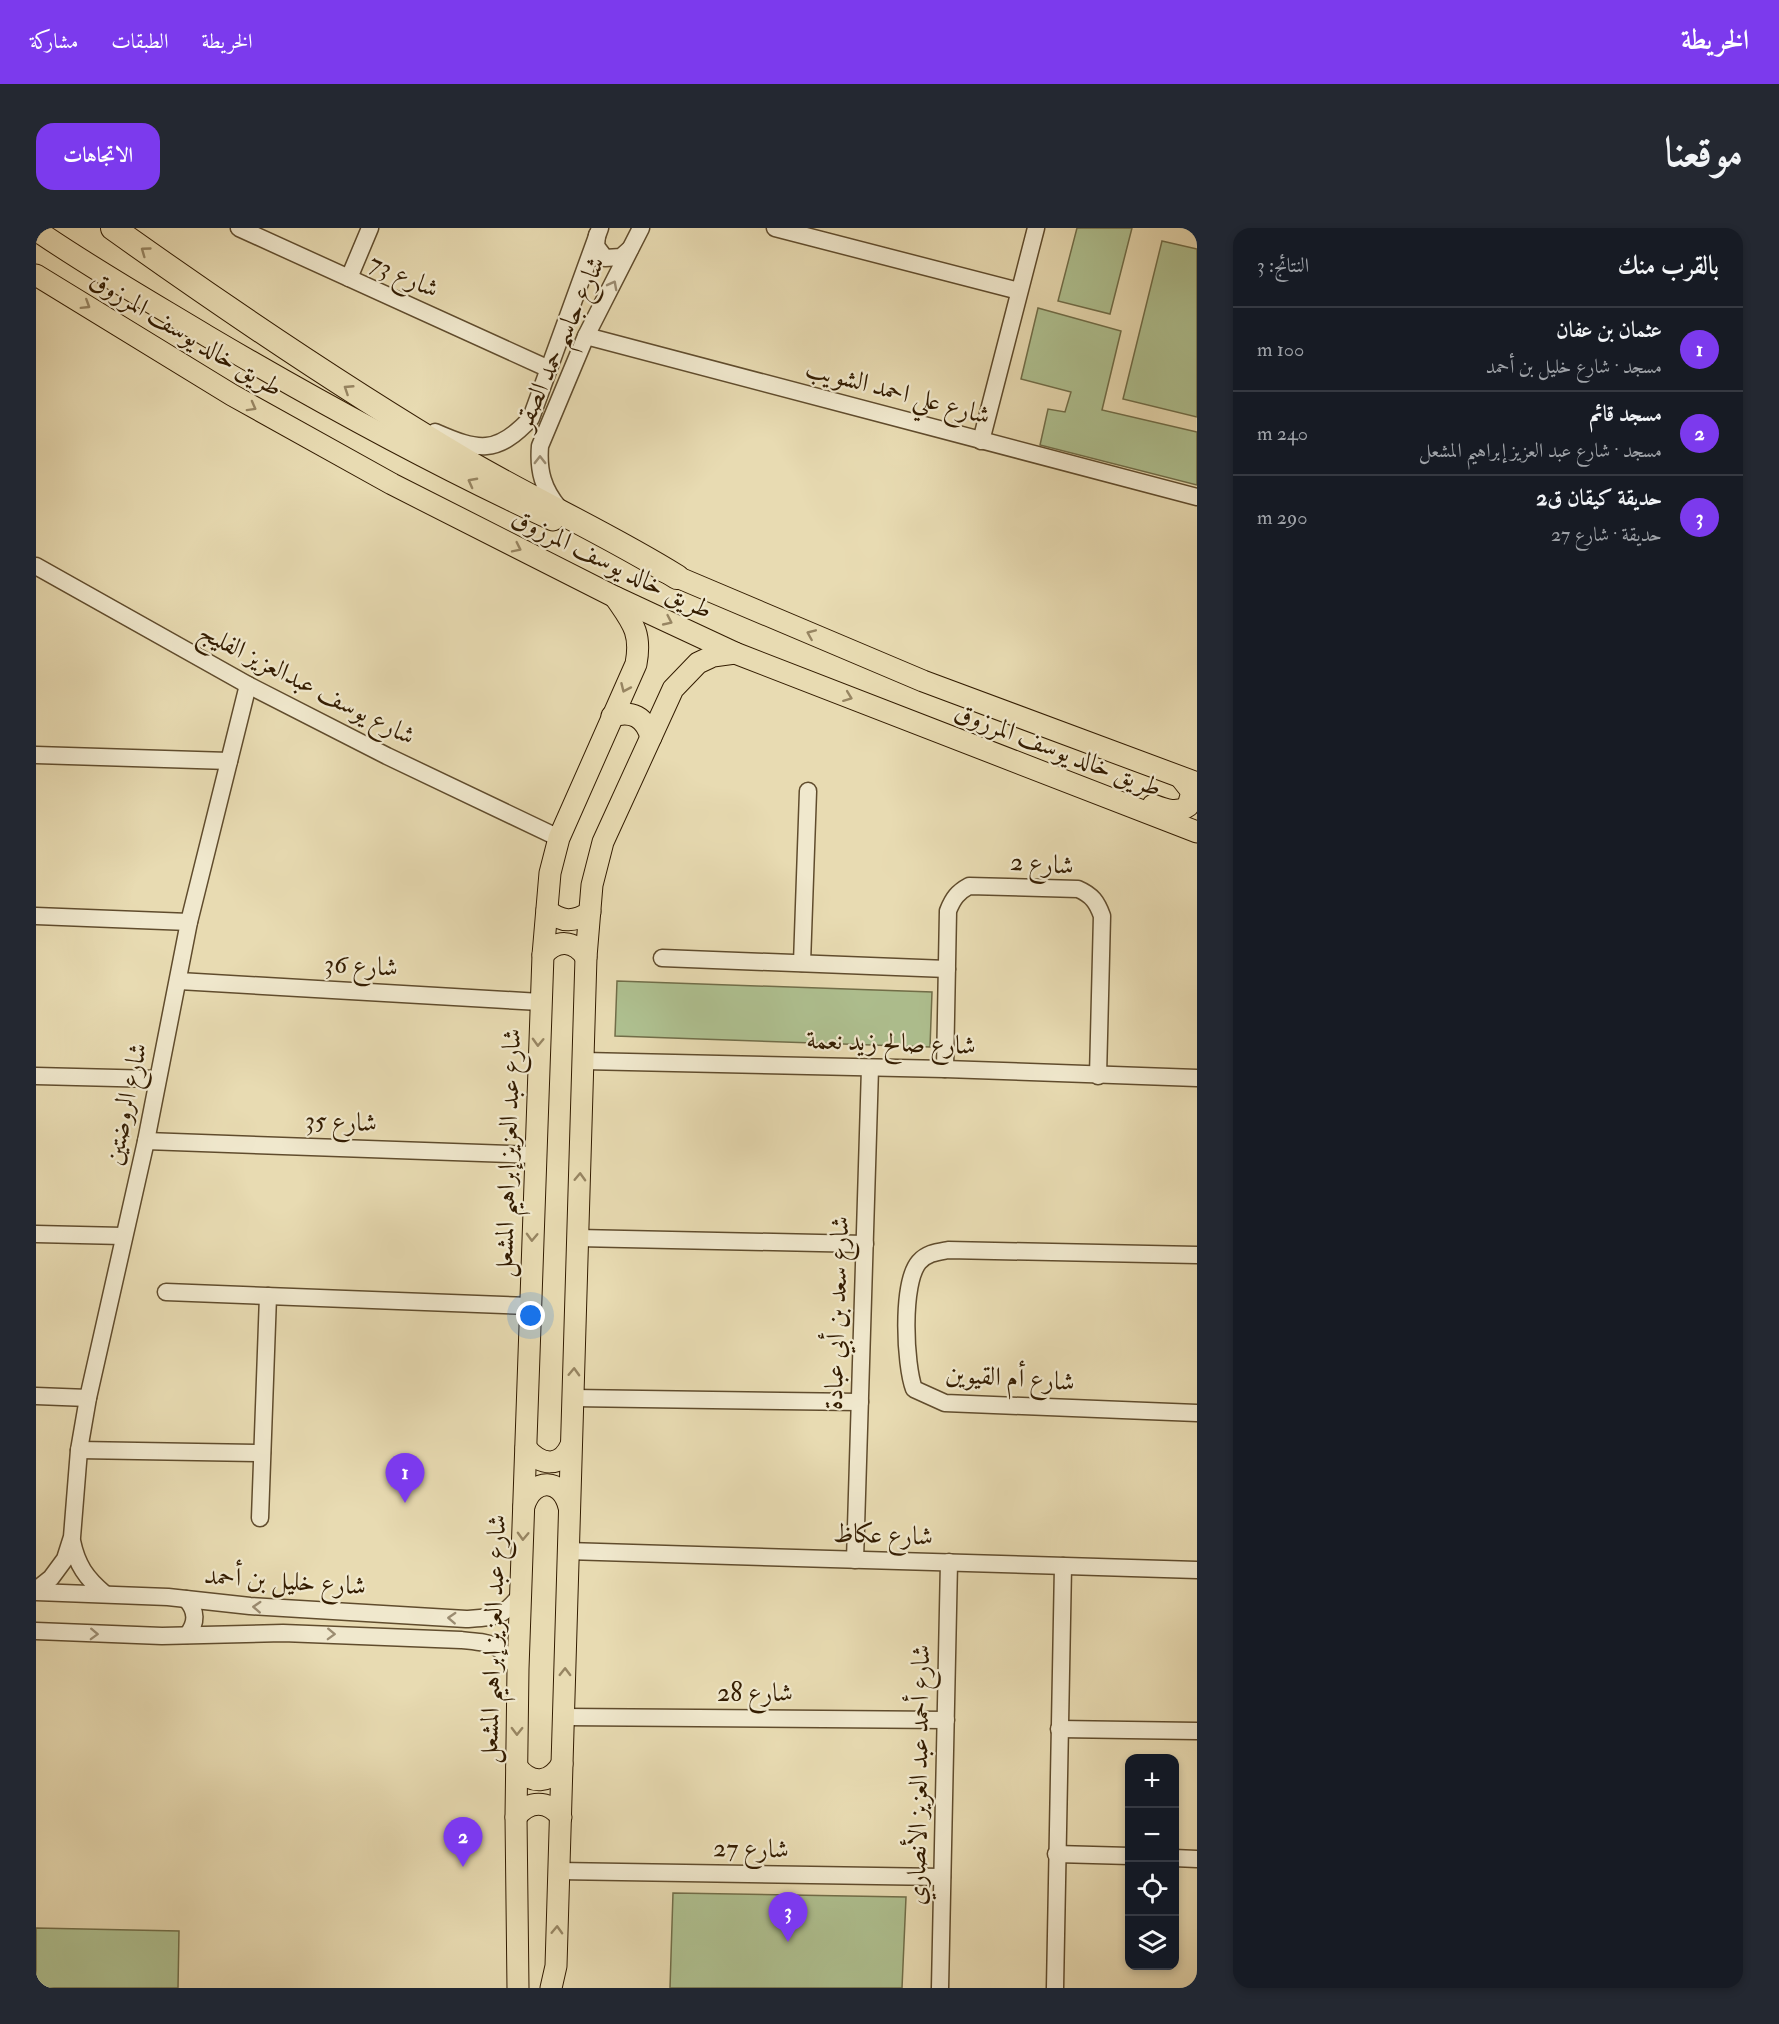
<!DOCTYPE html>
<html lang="ar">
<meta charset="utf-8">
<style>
:root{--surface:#171b24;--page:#242831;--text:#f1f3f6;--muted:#9ea1a6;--line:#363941;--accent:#7c3aed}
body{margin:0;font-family:"IM FELL Double Pica",Amiri,serif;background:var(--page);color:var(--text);direction:rtl}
.controls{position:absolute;right:18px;bottom:18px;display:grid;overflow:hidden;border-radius:12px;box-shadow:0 3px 9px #0003}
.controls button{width:54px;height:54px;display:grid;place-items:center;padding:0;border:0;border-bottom:2px solid var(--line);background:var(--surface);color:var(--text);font:30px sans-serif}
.you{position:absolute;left:495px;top:1088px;width:21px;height:21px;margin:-15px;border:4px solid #fff;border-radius:50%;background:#1a73e8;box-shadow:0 0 0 9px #1a73e833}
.badge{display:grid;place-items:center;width:39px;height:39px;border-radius:50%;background:var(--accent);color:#fff;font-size:20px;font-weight:700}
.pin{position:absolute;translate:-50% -50px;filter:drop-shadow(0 2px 3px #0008)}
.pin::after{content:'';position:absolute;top:32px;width:21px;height:18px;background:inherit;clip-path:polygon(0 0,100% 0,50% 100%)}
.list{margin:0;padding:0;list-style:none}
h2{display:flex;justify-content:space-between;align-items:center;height:78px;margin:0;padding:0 24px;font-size:26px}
h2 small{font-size:20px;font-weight:400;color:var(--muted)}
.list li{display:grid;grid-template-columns:39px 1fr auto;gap:18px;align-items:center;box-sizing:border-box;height:84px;padding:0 24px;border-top:2px solid var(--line)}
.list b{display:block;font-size:22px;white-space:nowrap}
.list p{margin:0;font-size:20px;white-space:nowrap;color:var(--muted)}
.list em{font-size:20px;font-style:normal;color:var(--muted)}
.icon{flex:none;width:33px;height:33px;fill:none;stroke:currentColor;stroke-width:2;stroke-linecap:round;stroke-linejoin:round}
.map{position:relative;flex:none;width:1161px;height:1760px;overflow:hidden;direction:ltr;border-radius:18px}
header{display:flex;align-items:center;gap:36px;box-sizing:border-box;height:84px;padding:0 30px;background:var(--accent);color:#fff}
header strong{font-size:28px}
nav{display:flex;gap:33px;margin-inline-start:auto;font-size:21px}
.intro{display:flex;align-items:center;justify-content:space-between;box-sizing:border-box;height:144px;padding:0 36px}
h1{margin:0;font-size:42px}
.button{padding:15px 27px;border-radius:18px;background:var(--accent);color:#fff;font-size:21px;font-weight:700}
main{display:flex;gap:36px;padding:0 36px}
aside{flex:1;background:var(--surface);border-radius:18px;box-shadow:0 3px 9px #0003}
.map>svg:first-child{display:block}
.green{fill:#afc191;stroke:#716e49;stroke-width:1.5}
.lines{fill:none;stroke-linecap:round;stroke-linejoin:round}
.minor-casing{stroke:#604c2d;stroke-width:19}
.major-casing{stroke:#331c01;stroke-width:23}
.highway-casing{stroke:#331c01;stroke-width:26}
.minor{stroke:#f0e8cd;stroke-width:16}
.major{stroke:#e8dbb2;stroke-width:21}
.highway{stroke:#e8dbb2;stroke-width:24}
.oneway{stroke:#978562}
.oneway2{stroke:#9b8c71}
.labels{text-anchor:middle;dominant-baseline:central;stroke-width:4.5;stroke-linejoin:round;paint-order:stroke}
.street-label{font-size:26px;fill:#331c01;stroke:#f0e8cd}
</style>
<header>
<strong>الخريطة</strong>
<nav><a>الخريطة</a><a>الطبقات</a><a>مشاركة</a></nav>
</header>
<div class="intro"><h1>موقعنا</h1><a class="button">الاتجاهات</a></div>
<main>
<aside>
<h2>بالقرب منك<small>النتائج: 3</small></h2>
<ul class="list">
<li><span class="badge">1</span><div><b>عثمان بن عفان</b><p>مسجد · شارع خليل بن أحمد</p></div><em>100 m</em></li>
<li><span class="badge">2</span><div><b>مسجد قائم</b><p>مسجد · شارع عبد العزيز إبراهيم المشعل</p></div><em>240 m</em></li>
<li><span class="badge">3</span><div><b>حديقة كيقان ق2</b><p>حديقة · شارع 27</p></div><em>290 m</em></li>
</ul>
</aside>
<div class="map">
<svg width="1161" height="1760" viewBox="0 0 1161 1760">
<rect width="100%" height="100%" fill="#e8dbb2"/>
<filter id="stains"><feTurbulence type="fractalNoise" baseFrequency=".00333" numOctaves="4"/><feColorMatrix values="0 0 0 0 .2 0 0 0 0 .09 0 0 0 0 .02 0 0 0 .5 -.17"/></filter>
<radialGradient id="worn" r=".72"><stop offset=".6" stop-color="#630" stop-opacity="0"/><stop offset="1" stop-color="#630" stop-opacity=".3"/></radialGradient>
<!-- green -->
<g class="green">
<polygon points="1041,0 1096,0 1074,86 1022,73"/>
<polygon points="1126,13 1161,21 1161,189 1087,171"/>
<polygon points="1002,80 1085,103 1066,182 1161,204 1161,257 1004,217 1012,181 1029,184 1035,164 985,151"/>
<polygon points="581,753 896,764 894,819 579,808"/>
<polygon points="637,1665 870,1669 866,1760 634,1760"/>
<polygon points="0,1700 143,1703 142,1760 0,1760"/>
</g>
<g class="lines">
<!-- minor casing -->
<g class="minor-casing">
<g id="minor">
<polyline points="203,0 513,141"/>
<polyline points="739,0 983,63"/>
<polyline points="561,7 560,18 569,30 585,29 594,21"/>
<polyline points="313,50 334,0"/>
<polyline points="550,108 1161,269"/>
<path d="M399,204C442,223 461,227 495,190L564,0"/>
<polyline points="945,213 1000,0"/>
<path d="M523,280C507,261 502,243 504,218L550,108L605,0"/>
<polyline points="0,338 212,457 351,528 523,610"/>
<polyline points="0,527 193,533"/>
<polyline points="0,688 153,694"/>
<polyline points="626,730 911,741"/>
<polyline points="766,735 772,563"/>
<polyline points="143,753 504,774"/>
<polyline points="548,833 909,841 1161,850"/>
<path d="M909,841L912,683C917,670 922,664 933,658L1042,661C1056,667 1061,674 1066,688L1062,848"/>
<polyline points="0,848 121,851"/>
<polyline points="110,913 499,927"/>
<polyline points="0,1006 87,1008"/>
<polyline points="542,1010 829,1016"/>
<path d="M1161,1027L912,1022C901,1024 891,1025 883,1034C865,1055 869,1137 878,1161L909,1175L1161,1185"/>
<polyline points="130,1064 494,1078"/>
<polyline points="0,1168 52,1170"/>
<polyline points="537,1170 824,1174"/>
<polyline points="43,1222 226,1225"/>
<polyline points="224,1290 232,1068"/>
<path d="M36,1313C41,1337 50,1350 69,1366"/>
<polyline points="531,1323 1161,1342"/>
<polyline points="819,1332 834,840"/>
<polyline points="0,1362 15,1350 29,1331 36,1309 43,1222 52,1170 110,913 153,694 212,457"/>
<path d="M0,1364L132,1369L214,1378L430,1391C459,1389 467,1390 485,1366"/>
<path d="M150,1371C161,1383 161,1395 151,1407"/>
<path d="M0,1403L126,1408L247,1405L425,1412C458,1415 461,1415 482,1441"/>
<polyline points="528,1489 910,1492"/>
<polyline points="1023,1501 1161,1503"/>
<polyline points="1020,1626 1094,1628"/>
<polyline points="1138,1630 1161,1631"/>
<polyline points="522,1643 906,1649"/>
<polyline points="904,1760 913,1334"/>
<polyline points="1019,1760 1027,1338"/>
</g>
</g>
<!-- major casing -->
<g class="major-casing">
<g id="major">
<path d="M0,2C55,40 113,73 171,108C283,174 398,237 517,292"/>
<polyline points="0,47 196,167 356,256 579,369 699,425 1161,604"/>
<polyline points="627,343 887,453 1161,555"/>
<path d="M576,488C596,482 609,489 615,509"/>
<path d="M1117,577C1130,582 1141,586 1152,578L1156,564L1145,550"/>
<path d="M511,682C525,695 539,694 554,684"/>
<path d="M507,727C521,711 538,712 550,729"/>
<path d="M490,1220C505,1238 525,1240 535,1217"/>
<path d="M488,1278C497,1249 526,1250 533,1279"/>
<path d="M481,1539C495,1557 514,1556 526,1536"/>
<path d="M480,1589C493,1572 512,1572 525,1589"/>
<path d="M482,1760L480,1589L482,1441L507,727L514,645L523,610L600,436C606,404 596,394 579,369"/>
<polyline points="515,1760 520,1738 550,729 556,657 567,614 637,461 662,435 677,428 699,425"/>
</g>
</g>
<!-- highway casing -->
<g class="highway-casing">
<path id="highway" d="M77,0C192,82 309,161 430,233C500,274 572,306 641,349"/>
</g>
<!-- minor -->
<use href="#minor" class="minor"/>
<!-- major -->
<use href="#major" class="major"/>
<!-- highway -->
<use href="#highway" class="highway"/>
</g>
<!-- one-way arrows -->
<defs><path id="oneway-chevron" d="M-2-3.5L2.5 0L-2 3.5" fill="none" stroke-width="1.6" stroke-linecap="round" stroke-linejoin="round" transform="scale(1.5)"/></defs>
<g class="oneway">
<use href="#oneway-chevron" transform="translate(109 23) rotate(-144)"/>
<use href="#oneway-chevron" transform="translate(50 77) rotate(32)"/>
<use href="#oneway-chevron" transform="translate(312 161) rotate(-147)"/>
<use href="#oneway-chevron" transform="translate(216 179) rotate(29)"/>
<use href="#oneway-chevron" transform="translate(436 254) rotate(-152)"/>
<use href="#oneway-chevron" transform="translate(481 320) rotate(26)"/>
<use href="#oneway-chevron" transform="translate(632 393) rotate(25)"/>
<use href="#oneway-chevron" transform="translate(775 406) rotate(-157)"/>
<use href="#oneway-chevron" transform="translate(589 460) rotate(114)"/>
<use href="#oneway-chevron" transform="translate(812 469) rotate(21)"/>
<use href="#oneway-chevron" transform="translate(502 814) rotate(92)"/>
<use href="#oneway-chevron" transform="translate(544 949) rotate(-88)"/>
<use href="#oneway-chevron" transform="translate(496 1009) rotate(92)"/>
<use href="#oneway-chevron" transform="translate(538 1144) rotate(-88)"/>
<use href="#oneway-chevron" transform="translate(487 1308) rotate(92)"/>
<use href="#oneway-chevron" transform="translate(529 1444) rotate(-89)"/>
<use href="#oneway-chevron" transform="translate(481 1503) rotate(91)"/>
<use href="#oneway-chevron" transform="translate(521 1702) rotate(-88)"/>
</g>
<g class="oneway2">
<use href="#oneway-chevron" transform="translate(577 57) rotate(-62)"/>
<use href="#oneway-chevron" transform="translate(504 232) rotate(-90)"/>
<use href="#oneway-chevron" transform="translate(221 1379) rotate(-177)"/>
<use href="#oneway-chevron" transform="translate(416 1390) rotate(-177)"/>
<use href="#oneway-chevron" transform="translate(58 1406) rotate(2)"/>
<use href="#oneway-chevron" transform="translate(295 1406) rotate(2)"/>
</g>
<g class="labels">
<!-- street labels -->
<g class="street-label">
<text transform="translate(368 48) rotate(24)">شارع 73</text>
<text transform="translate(150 106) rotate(31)">طريق خالد يوسف المرزوق</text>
<text transform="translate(524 115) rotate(-66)">شارع جاسم حمد الصقر</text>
<text transform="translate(862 164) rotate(15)">شارع علي احمد الشويب</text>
<text transform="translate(576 336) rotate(26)">طريق خالد يوسف المرزوق</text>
<text transform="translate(271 456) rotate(27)">شارع يوسف عبدالعزيز الفليج</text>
<text transform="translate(1022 522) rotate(21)">طريق خالد يوسف المرزوق</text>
<text transform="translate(1006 636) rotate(4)">شارع 2</text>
<text transform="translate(325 738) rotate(3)">شارع 36</text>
<text transform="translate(855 815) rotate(2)">شارع صالح زيد نعمة</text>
<text transform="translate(90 876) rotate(-78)">شارع الروضتين</text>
<text transform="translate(305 894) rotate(2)">شارع 35</text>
<text transform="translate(472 925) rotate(-88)">شارع عبد العزيز إبراهيم المشعل</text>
<text transform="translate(801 1085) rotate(-88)">شارع سعد بن أبي عبادة</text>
<text transform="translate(974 1150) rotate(4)">شارع أم القيوين</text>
<text transform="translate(847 1307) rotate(2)">شارع عكاظ</text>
<text transform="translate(249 1353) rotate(4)">شارع خليل بن أحمد</text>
<text transform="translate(457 1411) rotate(-88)">شارع عبد العزيز إبراهيم المشعل</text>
<text x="719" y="1465">شارع 28</text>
<text transform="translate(883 1547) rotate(-89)">شارع أحمد عبد العزيز الأنصاري</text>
<text transform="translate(715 1621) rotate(1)">شارع 27</text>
</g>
</g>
<rect width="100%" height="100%" filter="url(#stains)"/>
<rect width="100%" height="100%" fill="url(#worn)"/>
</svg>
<div class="controls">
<button>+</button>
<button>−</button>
<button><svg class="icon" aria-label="locate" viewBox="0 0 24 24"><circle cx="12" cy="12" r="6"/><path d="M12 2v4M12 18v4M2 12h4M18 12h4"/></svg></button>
<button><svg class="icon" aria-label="layers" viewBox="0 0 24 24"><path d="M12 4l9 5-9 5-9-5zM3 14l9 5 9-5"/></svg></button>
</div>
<div class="you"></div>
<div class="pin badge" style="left:369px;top:1275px">1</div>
<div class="pin badge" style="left:427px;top:1639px">2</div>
<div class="pin badge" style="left:752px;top:1714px">3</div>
</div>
</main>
